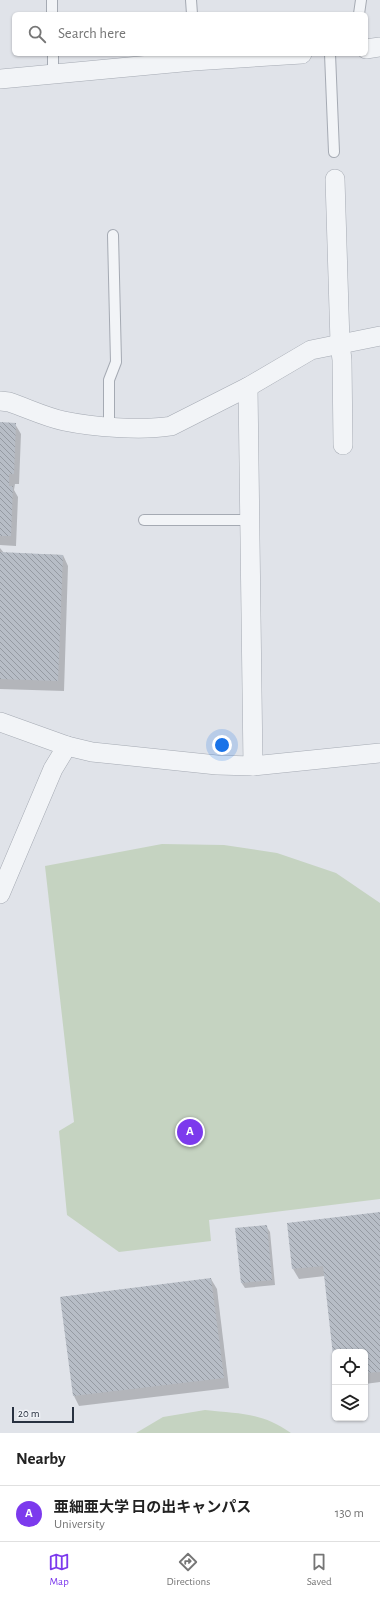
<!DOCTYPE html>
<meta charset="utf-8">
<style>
:root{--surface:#fff;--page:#f2f2f2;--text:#222;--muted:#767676;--line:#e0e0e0;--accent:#7c3aed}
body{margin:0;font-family:"Alegreya Sans","Noto Sans JP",sans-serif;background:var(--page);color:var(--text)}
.controls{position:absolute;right:12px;bottom:12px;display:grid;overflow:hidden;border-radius:6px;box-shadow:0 1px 3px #0004}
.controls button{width:36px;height:36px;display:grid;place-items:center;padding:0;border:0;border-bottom:1px solid var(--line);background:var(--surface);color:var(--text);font:20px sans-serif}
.scale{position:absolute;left:12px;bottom:10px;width:62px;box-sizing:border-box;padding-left:4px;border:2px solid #283140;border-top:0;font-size:11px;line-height:14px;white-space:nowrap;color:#283140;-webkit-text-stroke:3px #eff2f6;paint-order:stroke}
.you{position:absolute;left:222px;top:745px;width:14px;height:14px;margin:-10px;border:3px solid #fff;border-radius:50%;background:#1a73e8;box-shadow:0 0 0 6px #1a73e833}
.badge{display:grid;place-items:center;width:26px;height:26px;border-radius:50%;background:var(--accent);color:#fff;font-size:13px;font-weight:700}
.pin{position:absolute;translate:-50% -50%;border:2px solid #fff;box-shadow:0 1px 4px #0006}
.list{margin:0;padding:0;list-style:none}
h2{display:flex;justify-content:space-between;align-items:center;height:52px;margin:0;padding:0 16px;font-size:17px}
h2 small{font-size:13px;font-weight:400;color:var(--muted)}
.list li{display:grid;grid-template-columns:26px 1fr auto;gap:12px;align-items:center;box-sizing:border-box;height:56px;padding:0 16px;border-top:1px solid var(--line)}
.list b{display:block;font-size:15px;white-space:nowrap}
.list p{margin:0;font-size:13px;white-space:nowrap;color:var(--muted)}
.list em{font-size:13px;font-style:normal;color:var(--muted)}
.icon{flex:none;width:22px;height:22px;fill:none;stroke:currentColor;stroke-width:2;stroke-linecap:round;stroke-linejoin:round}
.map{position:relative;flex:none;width:380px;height:1433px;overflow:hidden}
.search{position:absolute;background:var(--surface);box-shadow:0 1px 3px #0004;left:12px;right:12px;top:12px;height:44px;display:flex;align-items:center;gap:10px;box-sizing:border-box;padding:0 14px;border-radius:6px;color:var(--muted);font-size:15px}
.sheet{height:108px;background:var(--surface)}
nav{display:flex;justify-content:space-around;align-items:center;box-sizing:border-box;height:56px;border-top:1px solid var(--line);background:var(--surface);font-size:11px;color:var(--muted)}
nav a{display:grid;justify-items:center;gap:2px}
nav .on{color:var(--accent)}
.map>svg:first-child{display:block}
.pitch{fill:#c5d3c1}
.shadow{fill:#0003}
.building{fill:url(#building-back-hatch)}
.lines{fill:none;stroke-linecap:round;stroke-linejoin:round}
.lane-casing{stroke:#a5aab3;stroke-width:12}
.street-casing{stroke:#a5aab3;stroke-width:20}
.lane{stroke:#f2f4f7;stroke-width:10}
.street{stroke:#f2f4f7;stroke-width:19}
</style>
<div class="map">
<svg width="380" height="1433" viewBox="0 0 380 1433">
<defs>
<pattern id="building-back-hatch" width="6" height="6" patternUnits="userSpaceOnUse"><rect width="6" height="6" fill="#b7bdc6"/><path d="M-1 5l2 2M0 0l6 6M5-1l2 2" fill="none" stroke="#959aa2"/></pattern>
</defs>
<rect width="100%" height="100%" fill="#e0e3e9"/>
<!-- pitch -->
<g class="pitch">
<polygon points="162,844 224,845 277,853 336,873 380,903 380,1199 209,1220 211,1241 119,1252 67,1215 59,1131 74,1122 45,866"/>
<path d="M205,1410C240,1414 261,1412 291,1433H136L163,1417Z"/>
</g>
<!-- shadow -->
<g class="shadow">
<polygon points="0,423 15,424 21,434 19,484 15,484 14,490 18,497 16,546 0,545"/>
<polygon points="0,548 4,553 63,555 68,566 64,691 0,689"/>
<polygon points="380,1214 380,1382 365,1384 365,1352 335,1352 335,1364 325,1276 299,1279 293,1269"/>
<polygon points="266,1226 270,1232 275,1285 245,1288 241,1282"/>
<polygon points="211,1279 217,1289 229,1388 79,1406 74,1396 61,1297"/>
</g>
<!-- building -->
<g class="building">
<polygon points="0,422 16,423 14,474 9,474 9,486 13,486 11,536 0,536"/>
<polygon points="0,552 63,555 58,681 0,679"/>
<polygon points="380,1212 380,1372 365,1373 365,1352 335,1352 334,1364 323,1266 292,1269 287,1223"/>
<polygon points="267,1225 272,1280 241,1283 235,1228"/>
<polygon points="211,1278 224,1378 73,1396 60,1297"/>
</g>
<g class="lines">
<!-- lane casing -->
<g class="lane-casing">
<g id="lane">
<polyline points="52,0 52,14"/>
<polyline points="191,0 192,14"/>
<polyline points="359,14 361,0"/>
<polyline points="53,54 53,74"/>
<polyline points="330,54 334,152"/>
<polyline points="109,427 109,380 116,362 113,235"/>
<polyline points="144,520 250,520"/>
</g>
</g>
<!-- street casing -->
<g class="street-casing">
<g id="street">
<polyline points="366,49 380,47"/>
<polyline points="0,79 193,61 302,54"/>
<polyline points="335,179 340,343 342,360 343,445"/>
<polyline points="248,387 253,766"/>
<path d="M0,401L9,402C27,408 45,417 64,421C93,427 141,431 171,426L248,387L311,350L380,336"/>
<polyline points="0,722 67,746 92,752 217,765 253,766 380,753"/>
<polyline points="0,894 53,769 67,746"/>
</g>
</g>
<!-- lane -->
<use href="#lane" class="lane"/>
<!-- street -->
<use href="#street" class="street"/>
</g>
</svg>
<div class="controls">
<button><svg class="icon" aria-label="locate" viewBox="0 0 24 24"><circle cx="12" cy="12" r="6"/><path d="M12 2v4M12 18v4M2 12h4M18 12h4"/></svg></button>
<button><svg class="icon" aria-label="layers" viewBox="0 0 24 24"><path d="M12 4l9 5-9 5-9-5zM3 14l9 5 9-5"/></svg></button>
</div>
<div class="scale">20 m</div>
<div class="you"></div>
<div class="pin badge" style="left:190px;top:1132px">A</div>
<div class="search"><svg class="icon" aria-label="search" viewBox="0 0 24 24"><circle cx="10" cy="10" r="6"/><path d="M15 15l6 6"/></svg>Search here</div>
</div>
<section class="sheet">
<h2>Nearby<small></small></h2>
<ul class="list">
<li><span class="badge">A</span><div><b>亜細亜大学 日の出キャンパス</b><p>University</p></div><em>130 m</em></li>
</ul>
</section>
<nav>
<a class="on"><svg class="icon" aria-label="map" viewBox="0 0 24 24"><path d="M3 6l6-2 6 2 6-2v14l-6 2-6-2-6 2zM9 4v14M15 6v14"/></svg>Map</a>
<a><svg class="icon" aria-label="directions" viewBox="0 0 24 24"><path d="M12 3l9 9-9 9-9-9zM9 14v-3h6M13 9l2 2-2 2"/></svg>Directions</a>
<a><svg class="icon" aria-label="saved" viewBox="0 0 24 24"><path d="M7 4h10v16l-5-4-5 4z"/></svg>Saved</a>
</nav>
